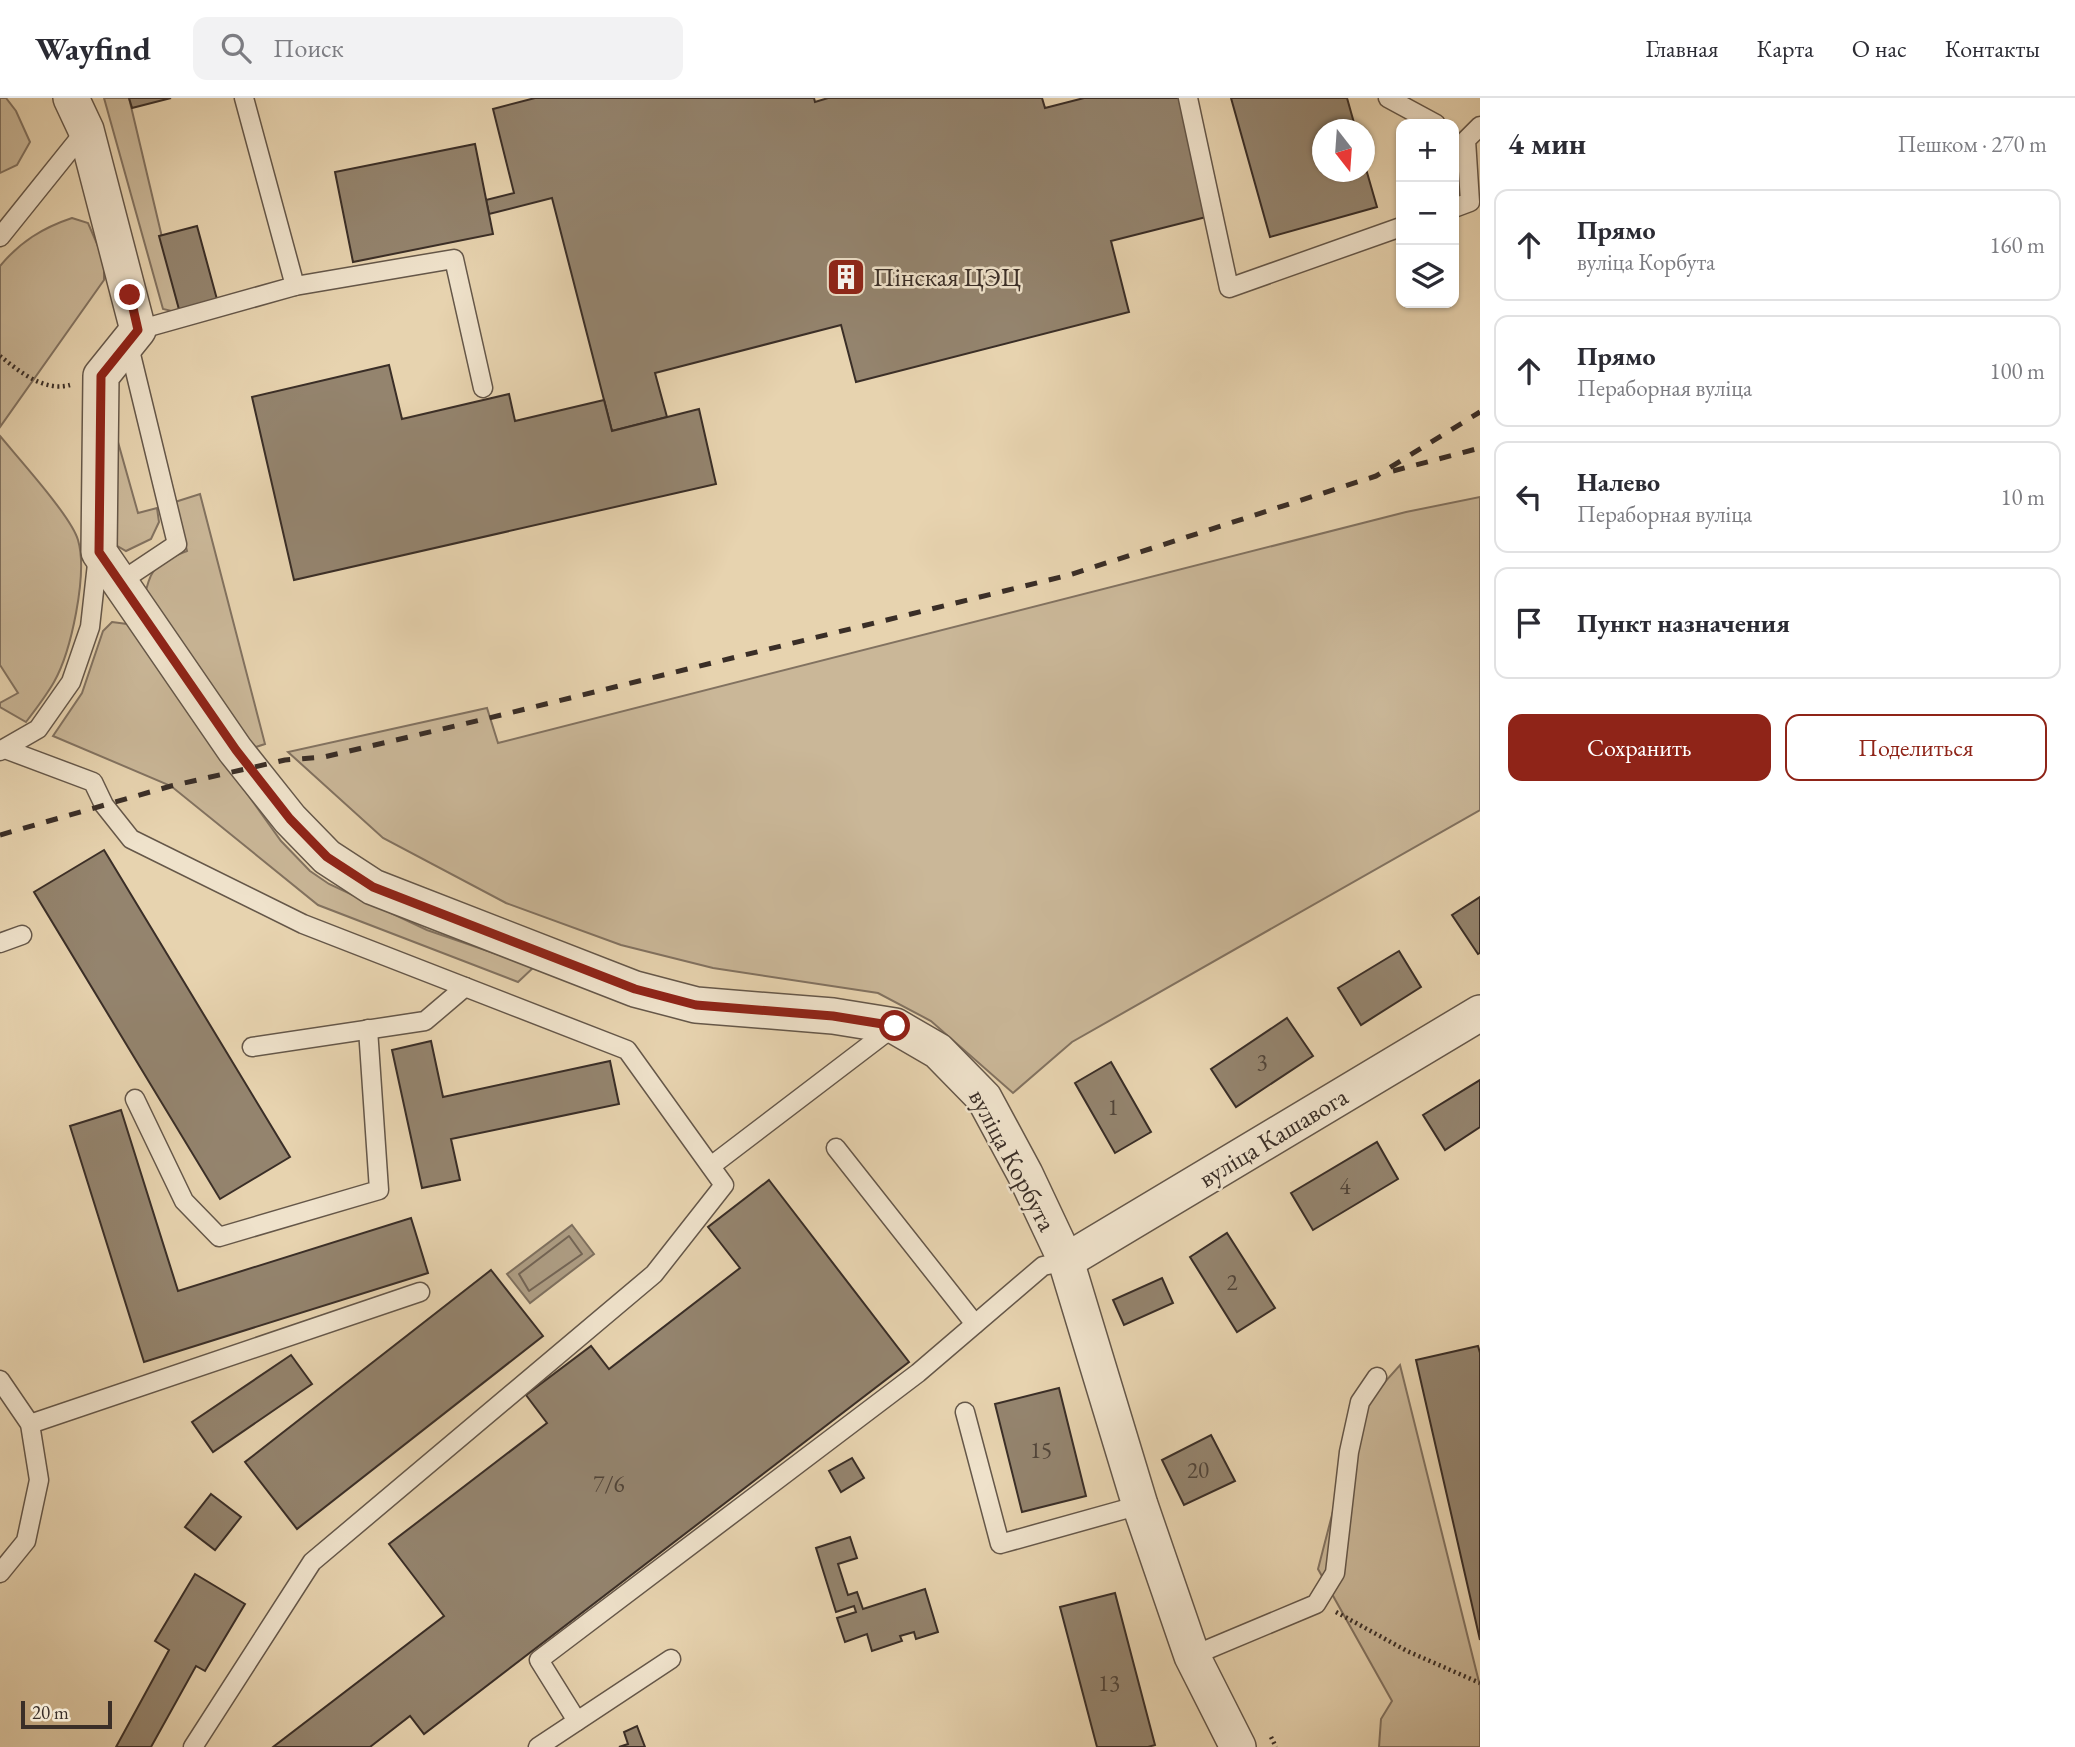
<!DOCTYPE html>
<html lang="ru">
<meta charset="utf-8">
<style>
:root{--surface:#fff;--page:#f2f2f3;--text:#2b2b33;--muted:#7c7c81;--line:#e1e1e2;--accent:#8f2418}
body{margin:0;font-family:"EB Garamond",serif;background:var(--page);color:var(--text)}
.controls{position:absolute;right:21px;top:21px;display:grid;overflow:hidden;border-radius:14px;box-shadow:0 2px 5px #0004}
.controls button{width:63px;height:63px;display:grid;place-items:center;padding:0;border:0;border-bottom:2px solid var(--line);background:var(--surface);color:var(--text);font:35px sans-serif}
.compass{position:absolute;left:1312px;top:21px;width:63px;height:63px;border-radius:50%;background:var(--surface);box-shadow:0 2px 5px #0004;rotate:163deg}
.scale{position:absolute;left:21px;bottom:18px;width:91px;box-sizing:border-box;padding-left:7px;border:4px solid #3a2e27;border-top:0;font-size:19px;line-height:24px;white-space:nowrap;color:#3a2e27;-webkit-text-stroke:5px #efe2cb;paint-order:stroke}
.stop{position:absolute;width:21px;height:21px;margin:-16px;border:5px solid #8f2418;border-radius:50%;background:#fff}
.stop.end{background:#8f2418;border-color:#fff;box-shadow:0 2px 7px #0008}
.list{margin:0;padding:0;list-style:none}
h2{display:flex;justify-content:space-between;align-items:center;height:91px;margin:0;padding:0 28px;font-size:30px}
h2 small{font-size:23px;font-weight:400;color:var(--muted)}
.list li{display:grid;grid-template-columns:46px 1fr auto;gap:21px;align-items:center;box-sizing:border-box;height:112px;margin:0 14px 14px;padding:0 14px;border:2px solid var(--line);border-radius:14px}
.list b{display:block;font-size:26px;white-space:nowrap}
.list p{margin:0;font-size:23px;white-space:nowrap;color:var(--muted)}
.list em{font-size:23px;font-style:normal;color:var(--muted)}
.actions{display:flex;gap:14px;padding:21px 28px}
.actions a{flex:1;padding:16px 0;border:2px solid var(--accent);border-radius:14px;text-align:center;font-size:24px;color:var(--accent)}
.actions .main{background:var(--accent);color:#fff}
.icon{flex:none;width:38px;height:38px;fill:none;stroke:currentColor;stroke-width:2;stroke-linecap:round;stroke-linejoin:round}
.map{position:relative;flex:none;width:1480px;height:1649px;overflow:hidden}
header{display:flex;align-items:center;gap:42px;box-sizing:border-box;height:98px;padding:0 35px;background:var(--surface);border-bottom:2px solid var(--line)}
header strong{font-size:33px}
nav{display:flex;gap:38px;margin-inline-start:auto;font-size:24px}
.search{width:490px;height:63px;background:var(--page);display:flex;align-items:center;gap:18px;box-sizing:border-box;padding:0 24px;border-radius:14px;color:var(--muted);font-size:26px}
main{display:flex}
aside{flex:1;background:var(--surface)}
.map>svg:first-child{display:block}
.green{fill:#cab798;stroke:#827260;stroke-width:2}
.water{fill:#ac9b81;stroke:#7e6f5d;stroke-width:2}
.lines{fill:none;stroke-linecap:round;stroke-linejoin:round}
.shore{stroke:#736454;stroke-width:2}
.building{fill:#94846e;stroke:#3a2e27;stroke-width:2}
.lane-casing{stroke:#655749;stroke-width:21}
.street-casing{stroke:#655749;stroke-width:38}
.path{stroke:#3a2e27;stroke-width:4.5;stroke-dasharray:2 3.5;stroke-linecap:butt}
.lane{stroke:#efe2cb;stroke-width:18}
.street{stroke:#efe2cb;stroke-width:35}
.rail{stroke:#3a2e27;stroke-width:5;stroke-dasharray:12 12;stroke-linecap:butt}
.route{stroke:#8f2418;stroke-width:9}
.labels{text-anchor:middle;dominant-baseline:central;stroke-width:5;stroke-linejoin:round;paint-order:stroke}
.number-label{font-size:23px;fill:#504439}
.poi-label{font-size:26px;fill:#3a2e27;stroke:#efe2cb;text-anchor:start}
.street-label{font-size:26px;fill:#3a2e27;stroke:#efe2cb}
</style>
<header>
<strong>Wayfind</strong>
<div class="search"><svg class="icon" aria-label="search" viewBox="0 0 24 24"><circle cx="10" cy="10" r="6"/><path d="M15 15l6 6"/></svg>Поиск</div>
<nav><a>Главная</a><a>Карта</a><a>О нас</a><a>Контакты</a></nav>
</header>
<main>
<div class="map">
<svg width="1480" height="1649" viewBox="0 0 1480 1649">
<rect width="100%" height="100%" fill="#e7d3af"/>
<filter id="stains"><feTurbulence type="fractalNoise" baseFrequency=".00286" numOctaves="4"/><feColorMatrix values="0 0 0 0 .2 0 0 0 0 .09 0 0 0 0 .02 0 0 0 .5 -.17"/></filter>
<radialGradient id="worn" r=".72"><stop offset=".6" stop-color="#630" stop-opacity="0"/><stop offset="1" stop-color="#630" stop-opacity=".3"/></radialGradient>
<!-- green -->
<g class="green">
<polygon points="0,0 6,0 16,13 30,44 17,67 0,75"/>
<polygon points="104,0 129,0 180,215 163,211"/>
<path d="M72,120L88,125L104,162V182L0,329V168C20,144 42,130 72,120Z"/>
<polygon points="116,337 138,415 157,410 159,424 151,441 126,453 114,446"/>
<path d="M0,338C18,360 71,418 78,442C88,476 71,554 54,584C46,598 36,611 26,624L0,609V605L18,595L0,567Z"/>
<path d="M200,396L265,646L253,650L146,492C153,464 162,463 187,453L175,404Z"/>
<polygon points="1480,399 1480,712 1072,944 1013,995 931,923 878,895 713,870 621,847 506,805 383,740 288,654 487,610 498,645 1406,414"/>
<polygon points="112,524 127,526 139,535 215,651 281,743 310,773 329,786 427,832 534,869 518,884 318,807 171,688 53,638 82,595 103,533"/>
<polygon points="1400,1267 1480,1588 1480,1649 1379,1649 1381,1621 1392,1603 1318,1471 1359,1313"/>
</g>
<!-- water -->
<polygon class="water" points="572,1127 594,1156 530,1205 507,1176"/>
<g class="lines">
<!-- shore -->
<polygon class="shore" points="569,1138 582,1156 529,1193 519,1176"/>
</g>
<!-- building -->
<g class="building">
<polygon points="129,0 171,0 132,10"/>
<polygon points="535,0 814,0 815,4 828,0 1042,0 1045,10 1084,0 1192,0 1222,115 1111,143 1129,214 856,284 841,227 655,275 667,319 612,333 552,100 489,116 486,102 514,95 493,11"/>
<polygon points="1231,0 1347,0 1356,32 1322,32 1322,74 1364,74 1364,64 1377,109 1270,139"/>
<polygon points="475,46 493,136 353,164 335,74"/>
<polygon points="197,128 218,205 180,215 159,138"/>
<polygon points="389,267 402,321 509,296 515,323 604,302 612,333 699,311 716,386 294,482 252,299"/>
<polygon points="104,752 290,1059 220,1101 34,794"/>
<polygon points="1480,799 1480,855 1478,856 1452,817"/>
<polygon points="1399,853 1421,889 1361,927 1338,890"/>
<polygon points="1287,920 1313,958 1236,1009 1211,971"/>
<polygon points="431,943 443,999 610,963 619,1006 451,1041 460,1082 422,1090 392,952"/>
<polygon points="1111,964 1151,1034 1115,1055 1075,985"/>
<polygon points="1480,982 1480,1029 1445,1052 1423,1017"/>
<polygon points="121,1012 178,1193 411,1120 428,1175 144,1264 70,1028"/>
<polygon points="1377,1044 1398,1081 1313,1132 1291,1095"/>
<polygon points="769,1082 909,1264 424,1636 410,1618 370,1649 273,1649 444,1518 389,1446 547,1325 526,1297 591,1248 609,1271 740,1170 708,1129"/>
<polygon points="1227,1135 1275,1210 1237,1234 1190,1159"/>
<polygon points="491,1172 543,1238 297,1431 245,1364"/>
<polygon points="1162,1180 1173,1205 1124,1227 1113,1202"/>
<polygon points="1478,1248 1480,1255 1480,1542 1416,1262"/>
<polygon points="291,1257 312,1286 213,1354 192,1324"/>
<polygon points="1059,1290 1086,1398 1022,1414 995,1306"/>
<polygon points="1211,1337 1235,1383 1184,1407 1162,1362"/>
<polygon points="852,1360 864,1380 841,1394 829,1373"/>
<polygon points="211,1396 241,1419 215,1452 185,1429"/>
<polygon points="850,1439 857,1460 838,1466 848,1497 857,1494 863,1511 925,1491 938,1534 916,1541 914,1534 900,1538 902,1543 872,1553 867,1536 845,1544 837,1520 856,1514 854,1508 836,1514 816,1450"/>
<polygon points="195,1476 245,1506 205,1573 196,1568 151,1649 116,1649 169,1552 155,1543"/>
<polygon points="1115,1495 1155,1647 1148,1649 1097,1649 1060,1509"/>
<polygon points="637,1628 645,1649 619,1649 628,1646 624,1634"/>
</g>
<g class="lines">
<!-- lane casing -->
<g class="lane-casing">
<g id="lane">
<polyline points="1188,0 1229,190 1401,129"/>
<polyline points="1388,0 1436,26"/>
<polyline points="1454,110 1470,104 1466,42 1480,28"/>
<polyline points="0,139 86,32"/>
<polyline points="295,188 454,161 483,290"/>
<polyline points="138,232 295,188 244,0"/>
<polyline points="120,484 177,446 128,244"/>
<polyline points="5,651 93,684 104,707 131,741 303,826 627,952 724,1087 654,1176 312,1464 193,1649"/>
<polyline points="0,653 38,631 71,584 90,529 98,457"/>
<polyline points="0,845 22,837"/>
<polyline points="252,949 425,923 465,889"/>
<polyline points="135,1001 184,1103 219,1139 379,1092 368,931"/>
<polyline points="836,1050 975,1226"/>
<polyline points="711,1068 892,930"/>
<polyline points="0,1282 30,1326 39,1382 26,1443 0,1475"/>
<polyline points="965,1314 1000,1446 1140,1407"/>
<polyline points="30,1326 420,1194"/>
<polyline points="1192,1558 1316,1506 1335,1475 1349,1354 1360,1304 1377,1279"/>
<polyline points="577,1623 539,1562 918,1275 1043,1168 1066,1163"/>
<polyline points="538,1649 671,1561"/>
</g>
</g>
<!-- street casing -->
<g class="street-casing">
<g id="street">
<polyline points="71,0 86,32 138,232 101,278 99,454 235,652 290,721 327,759 373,789 635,891 696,907 833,918 895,928 938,953 984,1000 1025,1076 1066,1163 1140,1407 1192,1558 1238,1649"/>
<polyline points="1066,1163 1480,915"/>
</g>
</g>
<!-- path -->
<g class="path">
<path d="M0,258C20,274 44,294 70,287"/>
<polyline points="1336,1514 1407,1553 1480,1585"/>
<polyline points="1271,1639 1276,1649"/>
</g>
<!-- lane -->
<use href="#lane" class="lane"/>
<!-- street -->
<use href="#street" class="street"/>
<!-- rail -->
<g class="rail">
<polyline points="1393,373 1480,350"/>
<polyline points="0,737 171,688 285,662 324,659 489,620 1069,477 1376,378 1480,314"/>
</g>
</g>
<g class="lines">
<!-- route -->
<polyline class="route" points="130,197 138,232 101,278 99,454 236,652 290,721 327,759 373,789 635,891 696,907 833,918 895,928"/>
</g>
<!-- icons -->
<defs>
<g id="building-square" transform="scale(2.0125)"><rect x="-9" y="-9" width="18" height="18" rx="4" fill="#8f2418" stroke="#efe2cb"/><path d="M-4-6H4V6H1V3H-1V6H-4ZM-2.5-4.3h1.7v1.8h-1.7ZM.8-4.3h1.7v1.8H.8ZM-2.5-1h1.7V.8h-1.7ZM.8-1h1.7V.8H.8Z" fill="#fff"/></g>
</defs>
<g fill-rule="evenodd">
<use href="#building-square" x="846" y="179"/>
</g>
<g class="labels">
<!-- number labels -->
<g class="number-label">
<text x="1262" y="964">3</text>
<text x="1113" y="1009">1</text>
<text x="1345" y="1088">4</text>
<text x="1232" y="1184">2</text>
<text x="1041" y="1352">15</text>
<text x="1198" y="1372">20</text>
<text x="609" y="1386">7/6</text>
<text x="1109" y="1585">13</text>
</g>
<!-- poi labels -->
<g class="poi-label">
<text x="873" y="179">Пінская ЦЭЦ</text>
</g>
<!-- street labels -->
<g class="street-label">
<text transform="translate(1273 1039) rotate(-31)">вуліца Кашавога</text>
<text transform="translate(1013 1062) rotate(62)">вуліца Корбута</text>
</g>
</g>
<rect width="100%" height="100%" filter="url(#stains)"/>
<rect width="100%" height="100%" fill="url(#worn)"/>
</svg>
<div class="controls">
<button>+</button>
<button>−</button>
<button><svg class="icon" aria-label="layers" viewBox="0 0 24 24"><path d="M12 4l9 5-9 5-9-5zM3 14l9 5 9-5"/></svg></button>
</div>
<svg class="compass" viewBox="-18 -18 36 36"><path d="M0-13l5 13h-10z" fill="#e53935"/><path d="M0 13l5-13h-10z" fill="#7c7c81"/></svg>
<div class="scale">20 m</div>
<div class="stop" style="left:895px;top:928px"></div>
<div class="stop end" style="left:130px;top:197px"></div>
</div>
<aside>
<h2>4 мин<small>Пешком · 270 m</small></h2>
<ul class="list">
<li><svg class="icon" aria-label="ahead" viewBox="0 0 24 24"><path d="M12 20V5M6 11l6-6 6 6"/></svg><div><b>Прямо</b><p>вуліца Корбута</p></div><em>160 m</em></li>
<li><svg class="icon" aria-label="ahead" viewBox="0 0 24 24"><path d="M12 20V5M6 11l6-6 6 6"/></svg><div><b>Прямо</b><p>Пераборная вуліца</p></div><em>100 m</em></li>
<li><svg class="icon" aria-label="left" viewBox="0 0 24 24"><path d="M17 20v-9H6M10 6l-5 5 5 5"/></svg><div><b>Налево</b><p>Пераборная вуліца</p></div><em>10 m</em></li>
<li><svg class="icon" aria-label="arrive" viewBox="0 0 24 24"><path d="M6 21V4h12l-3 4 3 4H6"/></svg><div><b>Пункт назначения</b></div></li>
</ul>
<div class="actions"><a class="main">Сохранить</a><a>Поделиться</a></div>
</aside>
</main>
